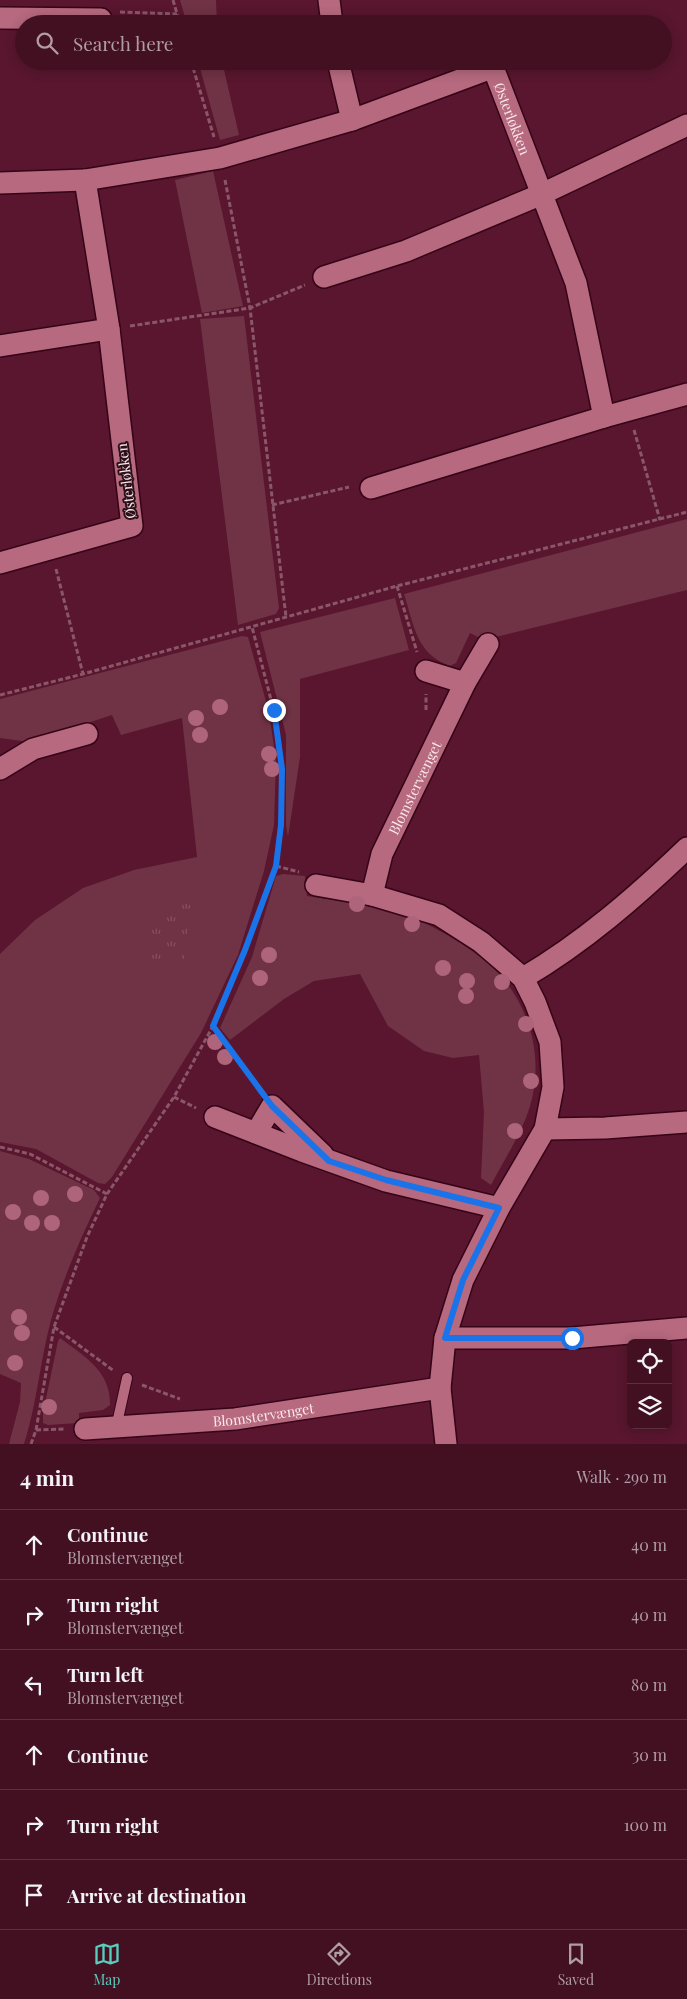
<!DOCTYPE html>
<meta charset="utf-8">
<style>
:root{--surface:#431022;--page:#4a192a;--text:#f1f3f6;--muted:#af9da5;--line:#5b3040;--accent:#5acebd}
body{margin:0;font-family:"Playfair Display",serif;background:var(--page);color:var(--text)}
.controls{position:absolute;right:15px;bottom:15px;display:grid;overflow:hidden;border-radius:8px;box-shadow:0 2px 12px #0003}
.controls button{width:45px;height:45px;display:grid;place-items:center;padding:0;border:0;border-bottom:1px solid var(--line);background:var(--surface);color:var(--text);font:25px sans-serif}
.stop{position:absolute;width:15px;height:15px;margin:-11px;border:4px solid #1a73e8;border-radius:50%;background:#fff}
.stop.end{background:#1a73e8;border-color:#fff;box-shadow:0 1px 5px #0008}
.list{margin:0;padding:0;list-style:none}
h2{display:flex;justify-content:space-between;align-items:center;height:65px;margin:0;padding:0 20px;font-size:21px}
h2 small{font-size:16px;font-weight:400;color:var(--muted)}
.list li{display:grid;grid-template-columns:32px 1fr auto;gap:15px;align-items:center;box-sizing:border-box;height:70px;padding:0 20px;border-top:1px solid var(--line)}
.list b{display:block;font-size:19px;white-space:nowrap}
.list p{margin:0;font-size:16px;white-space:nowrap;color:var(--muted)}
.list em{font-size:16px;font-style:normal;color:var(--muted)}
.icon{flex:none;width:28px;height:28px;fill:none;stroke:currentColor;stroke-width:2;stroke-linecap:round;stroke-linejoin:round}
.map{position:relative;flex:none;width:687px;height:1444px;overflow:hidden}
.search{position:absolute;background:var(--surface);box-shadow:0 2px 12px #0003;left:15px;right:15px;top:15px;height:55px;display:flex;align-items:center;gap:12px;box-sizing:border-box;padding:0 18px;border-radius:28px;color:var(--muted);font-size:19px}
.sheet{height:485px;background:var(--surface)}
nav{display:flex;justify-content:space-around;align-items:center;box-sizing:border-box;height:70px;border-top:1px solid var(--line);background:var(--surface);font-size:14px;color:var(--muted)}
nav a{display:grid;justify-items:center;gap:2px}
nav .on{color:var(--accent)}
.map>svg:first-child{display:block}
.green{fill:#703245}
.park{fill:url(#park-tufts)}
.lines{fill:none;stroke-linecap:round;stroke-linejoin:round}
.service-casing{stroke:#360417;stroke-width:12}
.minor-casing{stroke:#360417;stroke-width:24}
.path{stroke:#8a5768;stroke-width:3;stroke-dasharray:5 2.5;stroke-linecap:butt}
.service{stroke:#b6697f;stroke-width:10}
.minor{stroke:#b6697f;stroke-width:21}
.tree{fill:#ae657b}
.route{stroke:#1a73e8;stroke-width:6}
.labels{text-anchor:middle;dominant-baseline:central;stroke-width:4;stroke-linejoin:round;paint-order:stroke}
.street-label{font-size:14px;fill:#fae8ec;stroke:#2d0f19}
</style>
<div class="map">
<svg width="687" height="1444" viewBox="0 0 687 1444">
<defs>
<pattern id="park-tufts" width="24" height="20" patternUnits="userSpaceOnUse" patternTransform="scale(1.25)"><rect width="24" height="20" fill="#703245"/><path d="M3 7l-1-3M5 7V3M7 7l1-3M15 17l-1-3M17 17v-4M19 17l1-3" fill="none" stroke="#855060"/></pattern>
</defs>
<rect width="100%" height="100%" fill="#59162e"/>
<!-- green -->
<g class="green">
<polygon points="180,0 216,0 217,24 187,24"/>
<polygon points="198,61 222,61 239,135 220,140"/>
<polygon points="213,171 243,306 202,313 175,180"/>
<polygon points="244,316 279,608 276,614 238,625 200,319"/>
<path d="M687,519V590L484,640L470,633L456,663L450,666C416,654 414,625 404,594Z"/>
<polygon points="395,598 409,650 300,679 300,757 288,837 286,825 286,735 260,632"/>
<polygon points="242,636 248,637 269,712 276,761 274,825 264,871 238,955 201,1033 112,1177 105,1184 98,1183 36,1149 0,1142 0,954 35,920 83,888 134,870 197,857 182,718 121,735 112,715 29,742 0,738 0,699"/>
<path d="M283,874L305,876L307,896C338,901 371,903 401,913C430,923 479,951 500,975C531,1009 544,1061 530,1106C522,1133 504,1160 491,1185L481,1178L484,1112L479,1055L453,1058L424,1051L388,1026L360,974L314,981L284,999L230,1040L220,1028L252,957L276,876Z"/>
<path d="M0,1151L29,1159L94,1190L100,1198C81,1237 63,1278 51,1320C40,1361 37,1404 24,1444H9L20,1402L21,1383L0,1374Z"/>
<path d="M60,1338C84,1356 111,1371 110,1405L103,1410L79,1413V1423L48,1425L43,1423V1413L58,1341Z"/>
</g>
<!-- park -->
<polygon class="park" points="166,898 191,902 183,965 144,960 147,922 162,922"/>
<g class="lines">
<!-- service casing -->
<g class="service-casing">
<polyline id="service" points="116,1428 127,1378"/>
</g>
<!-- minor casing -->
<g class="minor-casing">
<g id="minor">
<polyline points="329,0 332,24"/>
<polyline points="0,18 101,19"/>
<polyline points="338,61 352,120"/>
<path id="s1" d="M0,183L85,180L220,158L352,120L489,69L496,75L576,283L604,417"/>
<polyline points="324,277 406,251 542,194 687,125"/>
<polyline points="0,346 109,329"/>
<polyline points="371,488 604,417 687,394"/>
<polyline points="0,563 132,526 109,329 85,180"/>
<polyline points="426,671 465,683"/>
<polyline points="0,769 33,749 87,734"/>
<polyline points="316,885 372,895 439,915 481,942 523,978 535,1002 550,1042 553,1087 545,1129 499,1208 463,1280 445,1338 440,1388 446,1444"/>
<path id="s2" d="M372,895L382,854L465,683L488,644"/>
<path d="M523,978C583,943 637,896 687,848"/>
<polyline points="215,1117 302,1151 386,1181 499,1208"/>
<polyline points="545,1129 605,1128 687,1122"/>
<polyline points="256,1133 272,1106 323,1155"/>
<polyline points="445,1338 572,1338 687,1328"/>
<path id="s3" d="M85,1429L235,1419L440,1388"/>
</g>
</g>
<!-- path -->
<g class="path">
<polyline points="173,0 180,24"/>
<polyline points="120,12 177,14"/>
<polyline points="191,61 214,137"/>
<polyline points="225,180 250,308 286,617"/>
<polyline points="130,326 250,308 305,285"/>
<polyline points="634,430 660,520"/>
<polyline points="272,505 349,487"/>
<polyline points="56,569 83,674"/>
<polyline points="397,586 417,652"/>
<polyline points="0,695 83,674 397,586 687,512"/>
<polyline points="426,710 426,694"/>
<polyline points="276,866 299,872"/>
<polyline points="213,1026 260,1090"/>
<polyline points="174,1097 196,1108"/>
<polyline points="0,1147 30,1154 107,1194"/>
<polyline points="54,1327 114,1371"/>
<polyline points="142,1385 180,1399"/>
<polyline points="36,1430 65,1429"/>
<polyline points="31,1444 36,1430 54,1327 87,1237 107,1194 174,1097 213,1026 245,950 276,866 281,825 282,769 274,711 252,627"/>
</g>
<!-- service -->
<use href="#service" class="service"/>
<!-- minor -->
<use href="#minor" class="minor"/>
</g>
<!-- trees -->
<g class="tree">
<circle cx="220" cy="707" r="8"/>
<circle cx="196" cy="718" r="8"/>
<circle cx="200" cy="735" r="8"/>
<circle cx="269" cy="754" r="8"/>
<circle cx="272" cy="769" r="8"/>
<circle cx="357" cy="904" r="8"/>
<circle cx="412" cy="924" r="8"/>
<circle cx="269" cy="955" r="8"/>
<circle cx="443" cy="968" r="8"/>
<circle cx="260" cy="978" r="8"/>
<circle cx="467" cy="981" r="8"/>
<circle cx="502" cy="982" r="8"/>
<circle cx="466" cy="996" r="8"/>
<circle cx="526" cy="1024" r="8"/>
<circle cx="215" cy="1042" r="8"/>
<circle cx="225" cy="1057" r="8"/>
<circle cx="531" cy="1081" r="8"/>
<circle cx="515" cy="1131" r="8"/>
<circle cx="75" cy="1194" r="8"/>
<circle cx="41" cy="1198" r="8"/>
<circle cx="13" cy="1212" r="8"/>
<circle cx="32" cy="1223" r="8"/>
<circle cx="52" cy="1223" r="8"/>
<circle cx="19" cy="1317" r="8"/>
<circle cx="22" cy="1333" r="8"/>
<circle cx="15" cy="1363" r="8"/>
<circle cx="49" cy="1407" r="8"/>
</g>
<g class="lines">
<!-- route -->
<polyline class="route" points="274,710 282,769 281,825 276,866 245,950 213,1026 272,1106 329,1161 386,1180 499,1208 463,1280 445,1338 572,1338"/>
</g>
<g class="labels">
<!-- street labels -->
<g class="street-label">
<text stroke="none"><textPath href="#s1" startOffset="561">Østerløkken</textPath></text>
<text transform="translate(126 481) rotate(-97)">Østerløkken</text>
<text stroke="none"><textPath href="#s2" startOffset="116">Blomstervænget</textPath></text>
<text stroke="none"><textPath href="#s3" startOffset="179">Blomstervænget</textPath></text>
</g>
</g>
</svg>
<div class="controls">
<button><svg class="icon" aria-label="locate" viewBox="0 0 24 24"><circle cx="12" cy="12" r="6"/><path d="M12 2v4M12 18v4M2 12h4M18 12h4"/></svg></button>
<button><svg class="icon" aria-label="layers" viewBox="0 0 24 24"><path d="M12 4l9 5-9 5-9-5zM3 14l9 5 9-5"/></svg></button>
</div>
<div class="stop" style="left:572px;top:1338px"></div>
<div class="stop end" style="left:274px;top:710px"></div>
<div class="search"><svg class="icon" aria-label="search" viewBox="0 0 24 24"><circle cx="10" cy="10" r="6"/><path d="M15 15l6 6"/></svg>Search here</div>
</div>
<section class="sheet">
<h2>4 min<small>Walk · 290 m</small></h2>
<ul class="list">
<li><svg class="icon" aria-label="ahead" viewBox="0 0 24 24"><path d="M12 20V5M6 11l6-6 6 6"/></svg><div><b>Continue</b><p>Blomstervænget</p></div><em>40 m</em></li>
<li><svg class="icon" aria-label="right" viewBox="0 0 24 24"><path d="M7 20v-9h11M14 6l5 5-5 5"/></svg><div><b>Turn right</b><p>Blomstervænget</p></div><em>40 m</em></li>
<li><svg class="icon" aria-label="left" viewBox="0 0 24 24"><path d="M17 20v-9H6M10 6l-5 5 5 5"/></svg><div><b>Turn left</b><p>Blomstervænget</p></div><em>80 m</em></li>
<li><svg class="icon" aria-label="ahead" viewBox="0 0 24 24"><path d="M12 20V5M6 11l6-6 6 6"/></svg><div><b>Continue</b></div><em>30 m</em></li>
<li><svg class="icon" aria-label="right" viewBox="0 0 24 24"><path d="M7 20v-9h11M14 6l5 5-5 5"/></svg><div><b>Turn right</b></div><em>100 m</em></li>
<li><svg class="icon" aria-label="arrive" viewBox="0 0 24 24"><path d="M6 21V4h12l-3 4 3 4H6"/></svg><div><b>Arrive at destination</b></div></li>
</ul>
</section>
<nav>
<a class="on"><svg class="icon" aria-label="map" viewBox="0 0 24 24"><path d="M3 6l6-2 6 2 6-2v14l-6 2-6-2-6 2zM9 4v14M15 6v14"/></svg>Map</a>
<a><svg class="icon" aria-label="directions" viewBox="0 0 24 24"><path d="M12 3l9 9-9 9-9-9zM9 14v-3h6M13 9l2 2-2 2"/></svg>Directions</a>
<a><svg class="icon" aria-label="saved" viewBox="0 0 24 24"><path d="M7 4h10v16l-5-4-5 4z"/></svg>Saved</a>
</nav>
